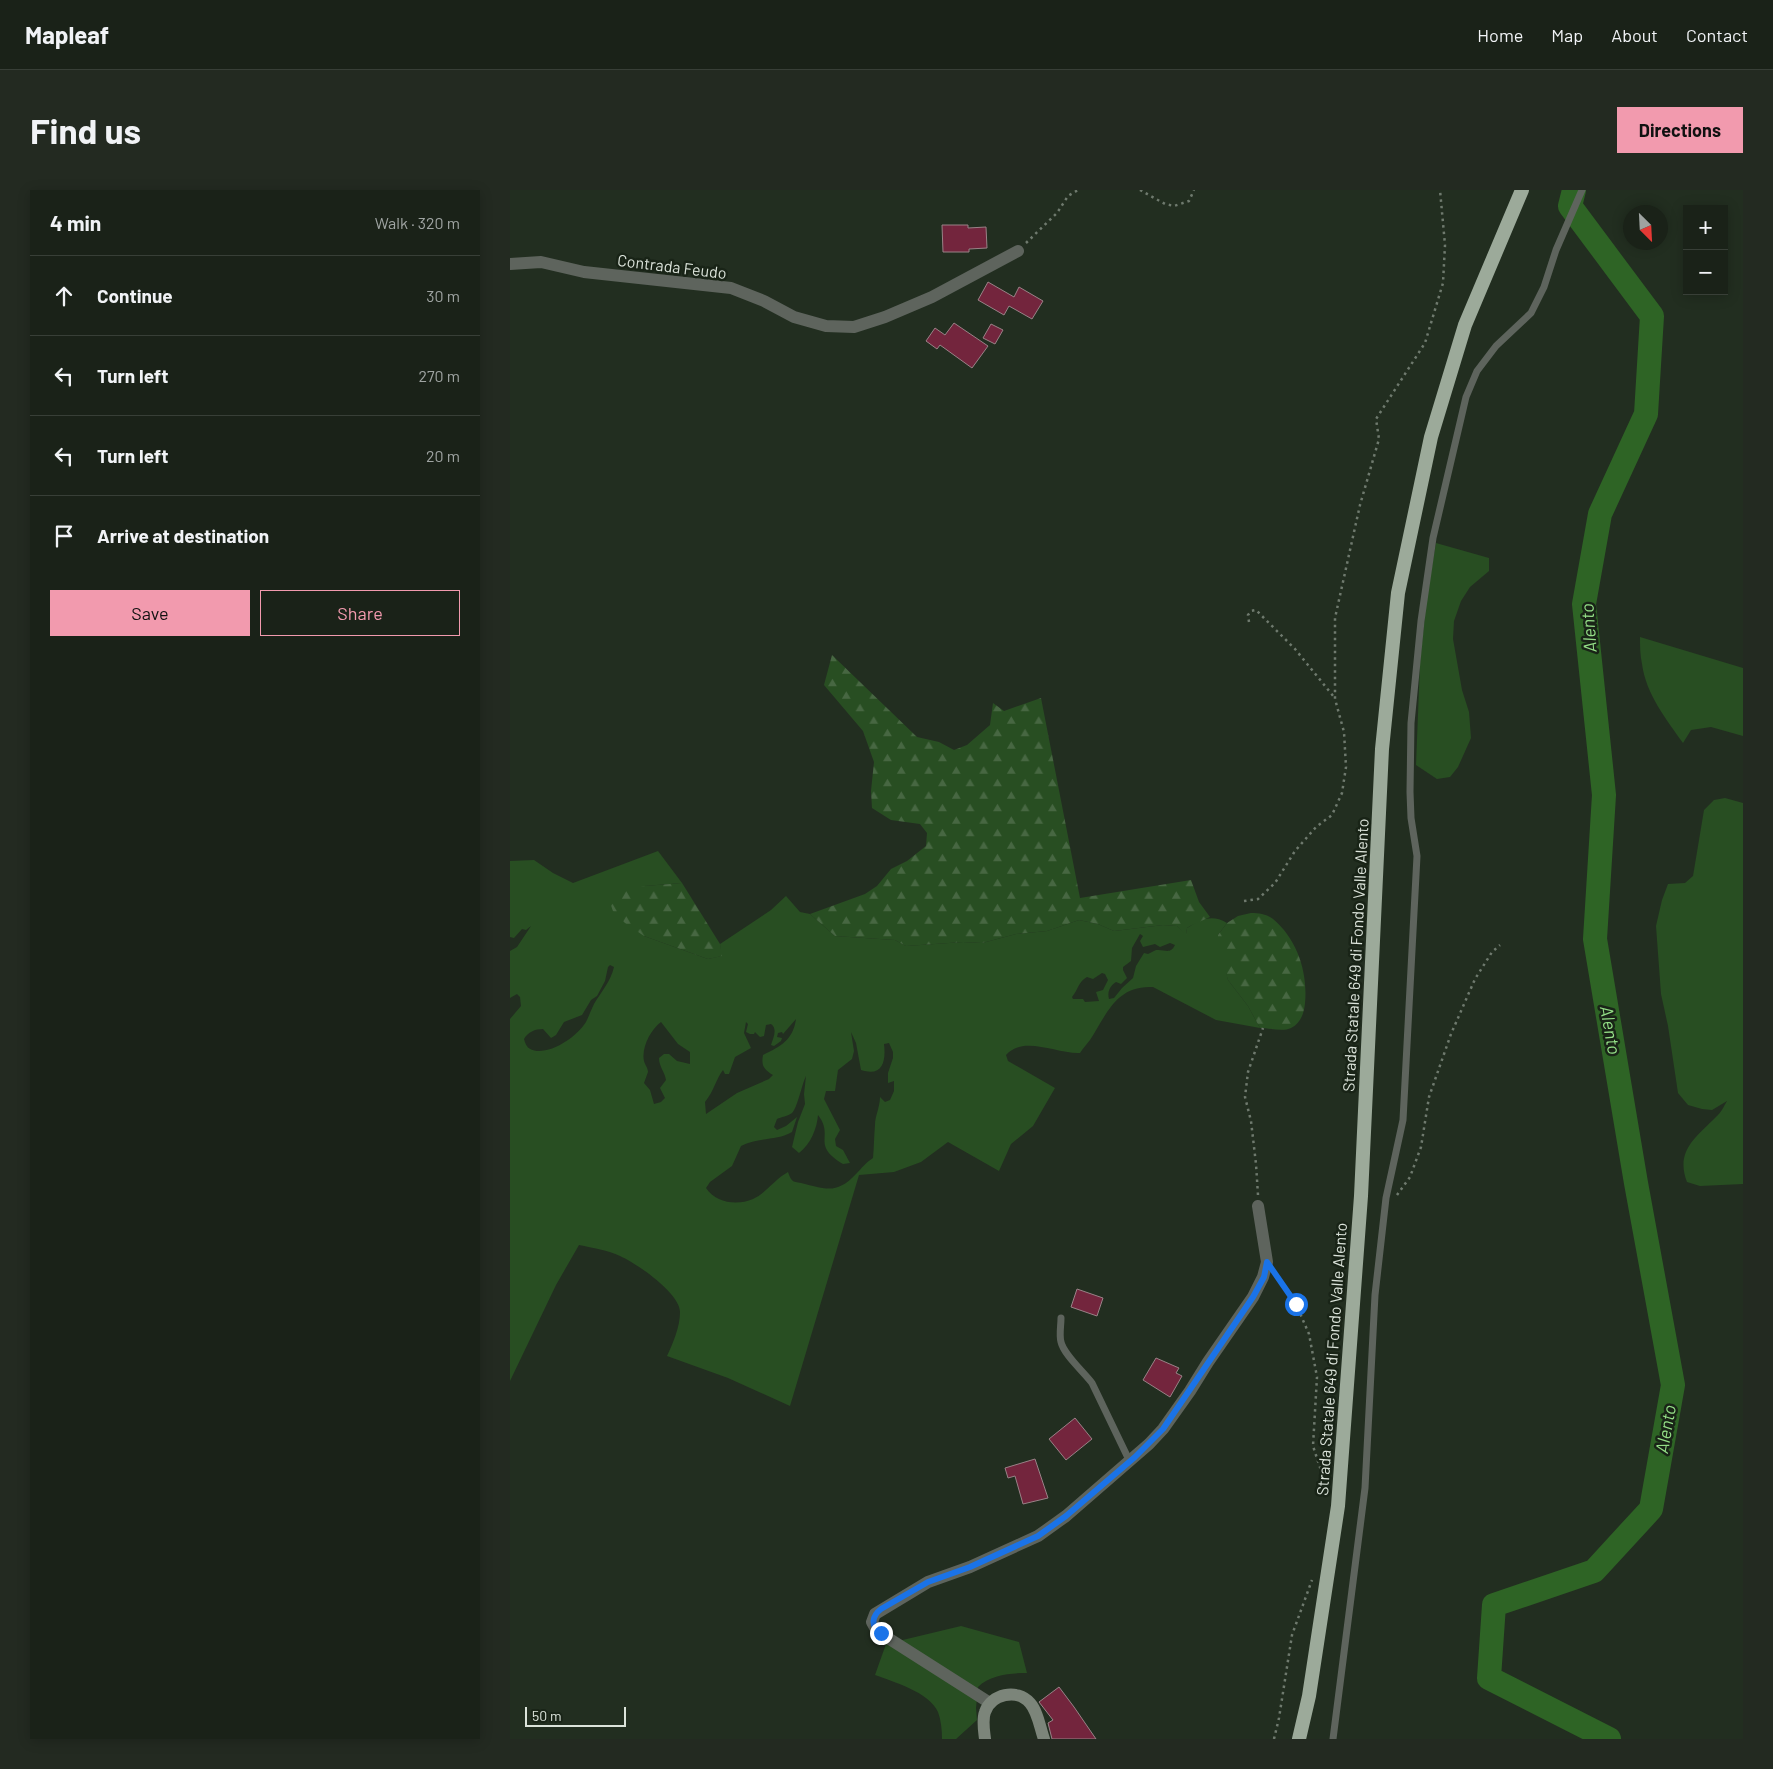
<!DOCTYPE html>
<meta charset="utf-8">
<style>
:root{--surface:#1a2218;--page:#232a21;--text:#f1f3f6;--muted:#9fa4a2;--line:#383f37;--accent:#f29aae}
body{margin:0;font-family:Barlow,sans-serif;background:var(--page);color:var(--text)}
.controls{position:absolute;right:15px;top:15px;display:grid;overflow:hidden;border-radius:0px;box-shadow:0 2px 12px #0003}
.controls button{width:45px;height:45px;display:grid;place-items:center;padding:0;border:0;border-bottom:1px solid var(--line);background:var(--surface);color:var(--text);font:25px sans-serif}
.compass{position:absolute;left:1113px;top:15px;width:45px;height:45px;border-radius:50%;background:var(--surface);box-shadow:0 2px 12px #0003;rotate:156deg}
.scale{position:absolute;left:15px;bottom:12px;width:101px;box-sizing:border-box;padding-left:5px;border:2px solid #dbe3da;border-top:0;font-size:14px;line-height:18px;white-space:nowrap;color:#dbe3da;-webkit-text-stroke:4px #192417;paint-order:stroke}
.stop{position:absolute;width:15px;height:15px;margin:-11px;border:4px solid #1a73e8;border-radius:50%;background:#fff}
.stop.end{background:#1a73e8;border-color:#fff;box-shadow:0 1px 5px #0008}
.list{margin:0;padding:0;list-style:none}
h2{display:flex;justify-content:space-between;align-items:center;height:65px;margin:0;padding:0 20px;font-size:21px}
h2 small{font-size:16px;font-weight:400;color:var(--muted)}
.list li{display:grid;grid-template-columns:32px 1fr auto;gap:15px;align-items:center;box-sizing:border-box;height:80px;padding:0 20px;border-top:1px solid var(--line)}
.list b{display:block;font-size:19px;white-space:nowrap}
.list em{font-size:16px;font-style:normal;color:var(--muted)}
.actions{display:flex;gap:10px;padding:15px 20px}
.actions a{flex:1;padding:11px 0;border:1px solid var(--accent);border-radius:0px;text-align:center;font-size:18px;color:var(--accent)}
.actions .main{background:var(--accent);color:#111}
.icon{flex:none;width:28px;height:28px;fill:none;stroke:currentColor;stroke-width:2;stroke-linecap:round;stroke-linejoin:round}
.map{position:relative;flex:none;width:1233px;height:1549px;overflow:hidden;border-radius:0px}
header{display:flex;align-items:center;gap:30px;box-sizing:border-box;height:70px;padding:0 25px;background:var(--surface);border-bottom:1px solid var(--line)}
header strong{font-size:24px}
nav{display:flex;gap:28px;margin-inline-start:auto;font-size:18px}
.intro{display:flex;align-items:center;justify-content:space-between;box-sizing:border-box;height:120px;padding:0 30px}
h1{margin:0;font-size:35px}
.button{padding:12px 22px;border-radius:0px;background:var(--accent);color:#111;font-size:18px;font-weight:700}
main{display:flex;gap:30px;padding:0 30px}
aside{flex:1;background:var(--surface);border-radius:0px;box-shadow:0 2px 12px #0003}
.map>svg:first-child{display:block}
.green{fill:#284e22;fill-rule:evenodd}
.forest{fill:url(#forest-firs)}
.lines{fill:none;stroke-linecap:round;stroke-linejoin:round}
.river{stroke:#2e6425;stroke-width:24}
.building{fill:#73253d;stroke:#998287}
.path{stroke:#6f7a6e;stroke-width:2.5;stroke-dasharray:2.5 4;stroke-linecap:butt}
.service{stroke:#5e645d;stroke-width:7}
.minor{stroke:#5e645d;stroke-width:12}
.secondary{stroke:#7c857a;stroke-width:12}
.trunk{stroke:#9caa9a;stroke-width:14}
.route{stroke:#1a73e8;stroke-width:6}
.labels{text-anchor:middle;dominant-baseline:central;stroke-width:5;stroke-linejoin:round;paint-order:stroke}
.street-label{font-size:16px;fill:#dbe3da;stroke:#192417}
.water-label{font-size:18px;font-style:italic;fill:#94df87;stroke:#192417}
</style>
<header>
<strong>Mapleaf</strong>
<nav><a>Home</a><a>Map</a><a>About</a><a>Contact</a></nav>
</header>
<div class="intro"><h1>Find us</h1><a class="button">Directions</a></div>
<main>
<aside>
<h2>4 min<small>Walk · 320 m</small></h2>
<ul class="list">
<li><svg class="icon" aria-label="ahead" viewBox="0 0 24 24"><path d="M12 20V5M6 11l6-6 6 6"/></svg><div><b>Continue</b></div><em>30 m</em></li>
<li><svg class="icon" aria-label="left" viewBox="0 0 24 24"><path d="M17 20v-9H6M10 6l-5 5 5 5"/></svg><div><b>Turn left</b></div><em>270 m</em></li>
<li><svg class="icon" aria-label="left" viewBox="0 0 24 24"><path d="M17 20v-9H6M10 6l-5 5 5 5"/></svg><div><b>Turn left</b></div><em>20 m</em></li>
<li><svg class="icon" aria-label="arrive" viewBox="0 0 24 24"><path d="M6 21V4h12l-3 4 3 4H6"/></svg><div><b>Arrive at destination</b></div></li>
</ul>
<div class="actions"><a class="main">Save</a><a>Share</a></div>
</aside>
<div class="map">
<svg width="1233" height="1549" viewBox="0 0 1233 1549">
<defs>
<pattern id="forest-firs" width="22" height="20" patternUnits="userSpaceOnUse" patternTransform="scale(1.25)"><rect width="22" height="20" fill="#284e22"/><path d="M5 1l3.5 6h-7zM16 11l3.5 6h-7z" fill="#476742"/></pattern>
</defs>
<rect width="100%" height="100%" fill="#222e20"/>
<!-- green -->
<g class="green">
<polygon points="926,353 979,368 979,381 960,397 951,411 944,431 943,449 952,500 959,522 961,548 948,577 940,587 927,589 906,575 910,473 917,406"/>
<path d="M1130,447L1233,478V546L1201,537L1181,540L1173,553C1156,529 1136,504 1132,474C1130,465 1130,456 1130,447Z"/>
<path d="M1215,608L1233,613V994L1190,996L1177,992C1165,961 1186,947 1206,927C1211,923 1214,916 1217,911L1202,920L1192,919L1178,915L1168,903L1158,836L1151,804L1146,736L1152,710L1158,694L1175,693L1183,686L1194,620L1204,610Z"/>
<path d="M148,661L172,693L135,696L134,746L198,769L211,766L210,754L261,720L276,706L290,722L300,724L325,746L385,750L396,756L453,752L472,753L506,744L537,741L569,730L588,734L604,741L653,735L667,736L676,744L677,738C691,729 702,724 717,733L708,745L718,790L738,816L750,838L706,830L643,797C606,795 597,824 580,850C577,854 573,858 570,863C546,864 514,845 496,865L498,871L545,898L523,936L501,954L489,981L438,952L411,972L384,982L349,985L280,1216L218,1188L157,1166C163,1153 170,1137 170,1122C170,1103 126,1073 110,1066C98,1060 83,1058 69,1055L46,1095L0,1191V829L11,816L10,807L7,804L0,808V761L7,757L21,736L16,740L12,739L4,748L0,747V671L24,670L43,683L63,693ZM630,744L633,746L630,751L633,757L645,754L650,757L660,753L665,755C660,765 655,759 646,760C643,761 641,763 638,764L634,763L626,776L623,788L612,798L604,808L599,809C597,802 600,796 606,792L611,794L617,788L613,780V777L621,771L622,758ZM100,775L104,777C101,791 91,802 84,814C81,820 79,826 76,832C67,846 45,862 27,861C19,860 16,857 14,849C18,842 25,839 33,839L41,848L46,845L54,832L72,825L81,810L87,806L95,791L98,777ZM592,783L595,784L598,790L593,800L586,802L589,811L575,812L573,809H563L562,807C568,800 568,792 577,787L583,789ZM286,829C283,850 271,856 253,865C251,876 254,879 263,885L259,889L227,903L196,924L195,912C204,901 206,889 213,880L215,884H219L225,867L241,858L234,843L236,832L238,834L236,842L240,844H244L245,842L250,847L254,846L256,835L261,834C268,839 263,848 261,855L264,856L271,851L272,848L267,847L268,843L272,842L273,844ZM151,832L168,854L180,862V874L167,871L159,864H154L149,868C149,877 155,882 156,890L150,898L155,908L151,912L144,914L140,900L134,893L138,882C138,878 135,875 134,871C131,858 141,839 151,832ZM341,842L346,853L351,880C373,887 376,871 374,854L379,853L383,862V868L378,883V893L384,891V901L380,910L375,912L370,907C370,917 365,926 365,935C364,946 364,957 363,968C355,973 352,978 346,984C328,1003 318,1000 295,994C284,991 282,994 278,982C265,989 255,1004 243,1009C227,1016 206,1013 196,998L200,992L222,976L231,956C248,947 267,951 282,942L287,927L276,936L267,940L264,937L267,929C271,927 278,926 282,923C287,919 292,894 296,886L294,904L295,914L288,932L282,957L289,963C301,954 307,938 308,925C325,947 300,954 333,974L340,973L333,960L326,956L325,949L330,940L314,909L316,901H325L328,880L342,869L344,861Z"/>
<path d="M451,1436L509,1452L517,1483C501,1483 480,1485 468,1497L466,1518L467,1530L446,1549H432C432,1540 431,1530 428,1522C419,1502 384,1492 365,1485L376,1454Z"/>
</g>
<!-- forest -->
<g class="forest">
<polygon points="322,465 407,547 429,552 444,560 457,555 480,535 483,513 494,521 531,508 570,708 681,690 689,712 700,727 680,736 677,738 676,745 667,736 653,735 604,741 588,734 569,730 537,741 506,744 472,753 453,752 396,756 385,750 325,746 300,724 355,704 367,696 381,679 397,671 416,656 417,643 410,634 381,630 362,618 361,601 364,572 353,541 314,495"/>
<polygon points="172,693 210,754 212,766 198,769 134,746 115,733 103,721 99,710 108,702 135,696"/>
<path d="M741,723C749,723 756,724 763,729C787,749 798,782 795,813C794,823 791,833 781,838C773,842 759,838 750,838L738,816L718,790L708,755V745L717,733L728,726Z"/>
</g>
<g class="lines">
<!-- river -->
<polyline class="river" points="1064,0 1060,16 1142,126 1136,224 1090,324 1074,414 1094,605 1085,749 1126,993 1163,1195 1141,1319 1084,1381 984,1415 979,1488 1099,1549"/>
</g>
<!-- building -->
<g class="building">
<polygon points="432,35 458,35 458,38 476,37 477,58 459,59 459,62 433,62"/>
<polygon points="478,92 504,107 509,97 533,111 522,129 499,116 494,125 468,110"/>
<polygon points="444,133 478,156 462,178 430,155 427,159 416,151 425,138 435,145"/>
<polygon points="481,134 493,140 485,154 473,148"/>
<polygon points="567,1099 593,1108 587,1126 561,1117"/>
<polygon points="646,1168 669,1178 666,1183 672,1186 660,1207 633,1190"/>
<polygon points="565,1228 582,1249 556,1270 539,1249"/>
<polygon points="525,1269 538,1308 513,1314 505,1286 498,1288 495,1278"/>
<polygon points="549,1497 564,1517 586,1549 542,1549 538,1533 543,1530 529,1512"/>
</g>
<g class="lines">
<!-- path -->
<g class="path">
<polyline points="630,0 655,14 664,16 679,11 684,0"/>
<polyline points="516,53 547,23 558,6 568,0"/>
<polyline points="739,432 738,425 741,421 746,420 785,459 824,507"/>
<polyline points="734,711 748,709 765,693 785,661 806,637 822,625 832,603 836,577 834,542 825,509 825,428 850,315 869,249 866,229 915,153 933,93 935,55 930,0"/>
<polyline points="748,1005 746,974 741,931 735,907 738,882 753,838"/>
<polyline points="887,1005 900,987 911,957 919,907 941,844 965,789 982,762 990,755"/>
<polyline points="766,1086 786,1114 799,1144 807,1187 803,1256 816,1296"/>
<polyline points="764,1549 769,1528 782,1445 802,1390"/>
</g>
<!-- service -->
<g class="service">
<path d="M551,1128C551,1136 549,1145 551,1152C554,1165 573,1181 582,1193L620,1272"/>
<polyline points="823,1549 855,1298 865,1105 876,1008 893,930 907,666 901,628 900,602 901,533 911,431 923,348 956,207 967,181 986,156 1021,123 1034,97 1046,60 1072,0"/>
</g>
<!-- minor -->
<g class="minor">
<polyline points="0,74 31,72 74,82 221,98 254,111 284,127 316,136 344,137 375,127 422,107 508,61"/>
<polyline points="480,1513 367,1441 362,1432 365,1424 418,1392 460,1377 528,1346 556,1326 639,1254 653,1239 680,1201 698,1172 743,1107 753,1087 757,1072 748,1016"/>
</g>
<!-- secondary -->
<path class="secondary" d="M475,1549C474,1540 472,1530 475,1522C481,1504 507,1498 520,1513C528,1522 530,1538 534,1549"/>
<!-- trunk -->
<polyline class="trunk" points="789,1549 799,1506 828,1316 851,1006 872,559 888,403 921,247 955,135 1012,0"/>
</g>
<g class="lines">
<!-- route -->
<path class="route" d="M371,1443C360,1436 362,1426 371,1419L418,1392L460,1377L528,1346L556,1326L625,1267L653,1239L743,1107L754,1087L757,1072L786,1114"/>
</g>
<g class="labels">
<!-- street labels -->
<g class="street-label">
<text transform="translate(162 76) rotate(7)">Contrada Feudo</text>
<text transform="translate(845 765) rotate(-87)">Strada Statale 649 di Fondo Valle Alento</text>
<text transform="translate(821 1169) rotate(-86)">Strada Statale 649 di Fondo Valle Alento</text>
</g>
<!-- water labels -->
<g class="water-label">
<text transform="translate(1078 438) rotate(-94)">Alento</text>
<text transform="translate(1101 840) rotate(80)">Alento</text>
<text transform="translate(1155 1239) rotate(-80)">Alento</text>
</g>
</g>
</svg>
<div class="controls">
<button>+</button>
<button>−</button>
</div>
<svg class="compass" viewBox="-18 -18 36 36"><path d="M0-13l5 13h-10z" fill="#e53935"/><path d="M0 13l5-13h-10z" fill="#9fa4a2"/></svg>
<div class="scale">50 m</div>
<div class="stop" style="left:786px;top:1114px"></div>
<div class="stop end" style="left:371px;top:1443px"></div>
</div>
</main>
